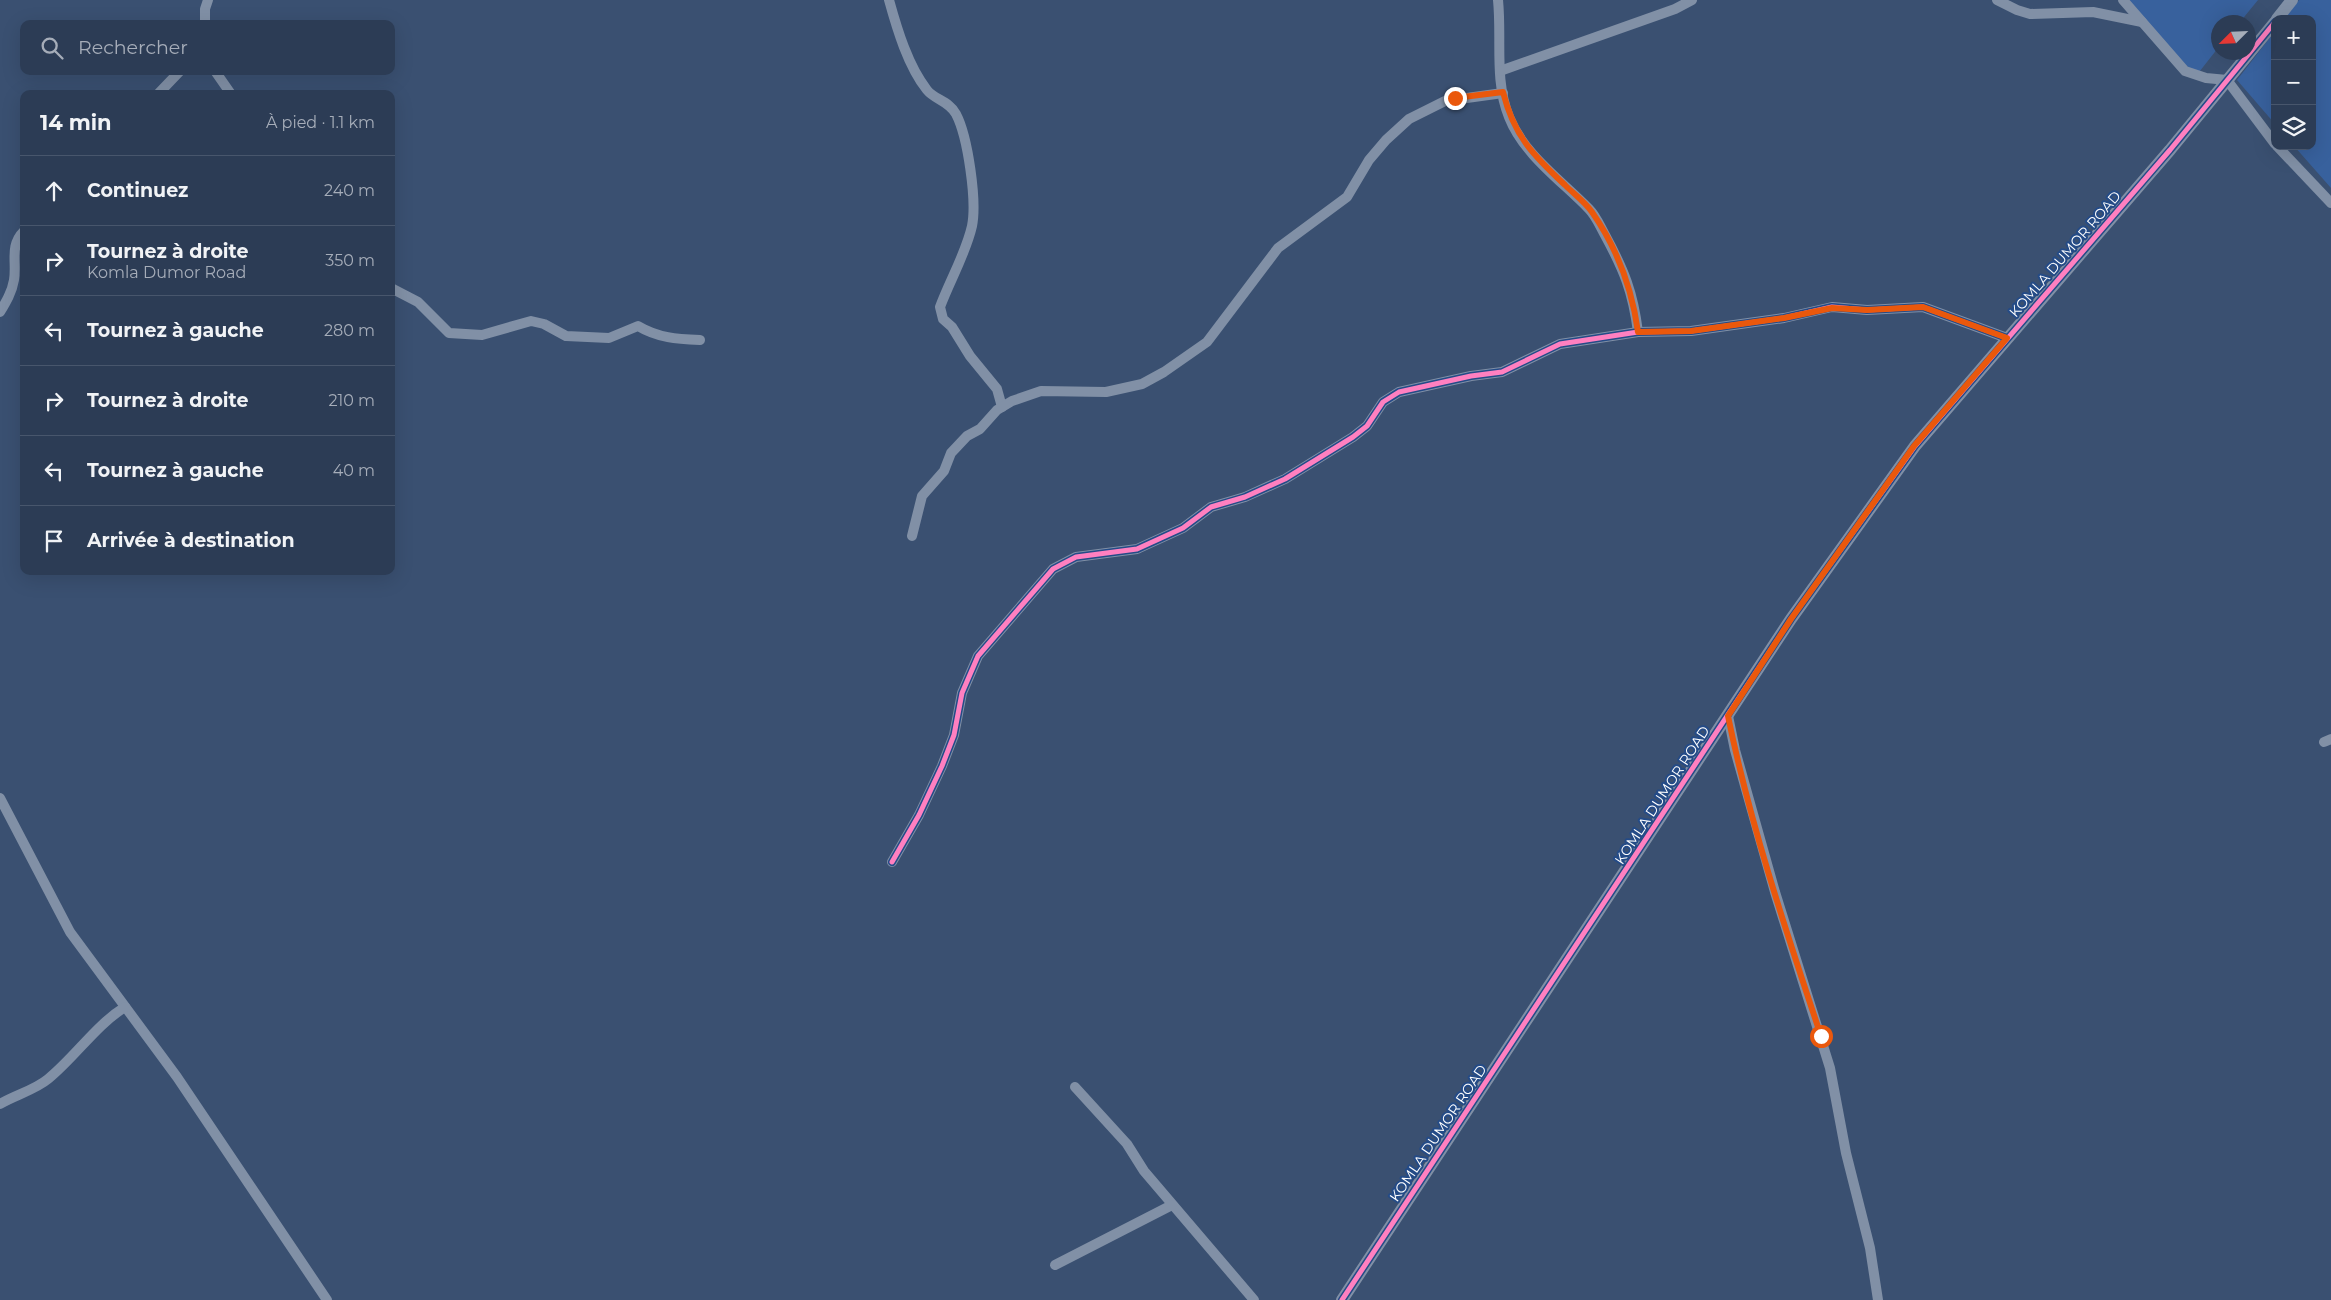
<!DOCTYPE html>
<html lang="fr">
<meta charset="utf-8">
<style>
:root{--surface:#2c3c55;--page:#34435b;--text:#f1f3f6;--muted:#a6adb9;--line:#48566c}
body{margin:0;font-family:Montserrat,sans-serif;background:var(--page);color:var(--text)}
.controls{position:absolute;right:15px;top:15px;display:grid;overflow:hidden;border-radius:10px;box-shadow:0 5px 20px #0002}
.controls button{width:45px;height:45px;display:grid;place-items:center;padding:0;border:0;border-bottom:1px solid var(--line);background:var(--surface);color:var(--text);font:25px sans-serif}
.compass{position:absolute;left:2211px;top:15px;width:45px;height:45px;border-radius:50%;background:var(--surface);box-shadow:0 5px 20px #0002;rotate:246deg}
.stop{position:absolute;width:15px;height:15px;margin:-11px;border:4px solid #ea580c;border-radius:50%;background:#fff}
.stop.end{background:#ea580c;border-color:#fff;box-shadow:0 1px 5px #0008}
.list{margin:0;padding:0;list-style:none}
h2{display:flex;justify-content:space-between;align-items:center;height:65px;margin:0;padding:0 20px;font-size:21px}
h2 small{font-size:16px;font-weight:400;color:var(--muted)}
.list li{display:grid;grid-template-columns:32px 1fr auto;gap:15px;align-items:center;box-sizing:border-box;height:70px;padding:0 20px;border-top:1px solid var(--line)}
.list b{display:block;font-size:19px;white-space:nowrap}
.list p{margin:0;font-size:16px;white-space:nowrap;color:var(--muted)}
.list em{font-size:16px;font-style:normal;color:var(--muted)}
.icon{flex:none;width:28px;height:28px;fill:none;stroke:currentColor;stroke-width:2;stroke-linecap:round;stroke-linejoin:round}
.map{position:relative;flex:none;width:2331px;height:1300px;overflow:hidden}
.search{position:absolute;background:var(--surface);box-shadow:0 5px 20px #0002;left:20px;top:20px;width:375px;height:55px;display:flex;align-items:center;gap:12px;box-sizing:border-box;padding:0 18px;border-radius:10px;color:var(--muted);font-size:19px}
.panel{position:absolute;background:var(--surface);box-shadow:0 5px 20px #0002;left:20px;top:90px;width:375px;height:485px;border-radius:10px}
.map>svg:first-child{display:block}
.green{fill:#38619d}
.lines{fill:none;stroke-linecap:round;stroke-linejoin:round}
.minor{stroke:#8190a6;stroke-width:10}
.tertiary{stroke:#8190a6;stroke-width:12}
.cycleway-casing{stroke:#244b87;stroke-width:8}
.cycleway{stroke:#ff80c0;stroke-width:5}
.route{stroke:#ea580c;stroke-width:6}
.labels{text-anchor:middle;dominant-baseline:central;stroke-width:4;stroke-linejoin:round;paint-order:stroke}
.street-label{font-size:14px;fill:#fff;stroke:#244b87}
</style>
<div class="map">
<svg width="2331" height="1300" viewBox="0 0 2331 1300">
<rect width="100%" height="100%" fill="#3a5071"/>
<!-- green -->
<g class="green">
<polygon points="2126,0 2258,0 2240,22 2218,22 2218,48 2196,76"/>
<polygon points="2299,0 2331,0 2331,188 2294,146 2312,146 2312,19 2284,19"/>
<polygon points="2275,31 2275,124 2237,80"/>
</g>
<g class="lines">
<!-- minor -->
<g class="minor">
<path d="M889,0C897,29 908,66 927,90C935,100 949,101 956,114C968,137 977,201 972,226C966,253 950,280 940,307L943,319L952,327L970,356L997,389L1002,407"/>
<path d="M1498,0C1502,39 1494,80 1509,117C1524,155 1562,181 1589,209C1596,216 1600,226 1605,235C1624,270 1633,292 1638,332"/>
<polyline points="1997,0 2017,10 2030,14 2093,12 2142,22"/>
<polyline points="2123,0 2185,71 2206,78 2227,80 2275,144"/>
<polyline points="205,24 205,9 208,0"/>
<polyline points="215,71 231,94"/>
<polyline points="1500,71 1675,9 1692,0"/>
<polyline points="158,94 180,71"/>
<polyline points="2277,146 2331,203"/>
<path d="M391,288L418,302L449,333L482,335L531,321L544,324L566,336L609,338L638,326C658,338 677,339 700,340"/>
<path d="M0,312C6,302 12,292 14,280C17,262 9,246 24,231"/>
<polyline points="912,536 922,496 944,471 951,453 967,436 980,429 997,410 1012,401 1041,391 1106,392 1142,384 1164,372 1207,342 1278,248 1347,197 1369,160 1386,140 1409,119 1445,101 1503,93"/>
<polyline points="1728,716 1735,750 1775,892 1830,1068 1846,1153 1870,1248 1878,1300"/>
<polyline points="2324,742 2331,739"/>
<polyline points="0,798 70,932 177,1077 327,1300"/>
<polyline points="892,862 919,815 942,766 954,735 962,693 978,656 1053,569 1076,557 1137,549 1183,528 1211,507 1245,497 1285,479 1353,437 1367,426 1383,402 1399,392 1471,376 1502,372 1560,344 1638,332 1691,331 1784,318 1832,307 1867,310 1923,307 2007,338"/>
<polyline points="1075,1087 1127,1144 1144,1171 1254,1300"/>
<path d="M0,1104C15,1095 35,1090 48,1079C75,1057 96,1025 125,1007"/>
<polyline points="1055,1265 1172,1205"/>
</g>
<!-- tertiary -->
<g class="tertiary">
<polyline points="2277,19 2292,0"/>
<polyline points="1342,1300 1791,619 1915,446 2170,150 2275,22"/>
</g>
<!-- cycleway casing -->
<g class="cycleway-casing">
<g id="cycleway">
<polyline points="892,862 919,815 942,766 954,735 962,693 978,656 1053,569 1076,557 1137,549 1183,528 1211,507 1245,497 1285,479 1353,437 1367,426 1383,402 1399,392 1471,376 1502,372 1560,344 1638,332 1691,331 1784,318 1832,307 1867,310 1923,307 2007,338"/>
<polyline points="1342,1300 1791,619 1915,446 2170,150 2275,22"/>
</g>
</g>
<!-- cycleway -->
<use href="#cycleway" class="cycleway"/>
</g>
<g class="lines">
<!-- route -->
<path class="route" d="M1455,98L1503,92C1514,136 1533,155 1565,185C1574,194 1585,202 1592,212C1617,248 1632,288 1638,332L1691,331L1784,318L1832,308L1867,310L1923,307L2007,338L1914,446L1791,619L1728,716C1750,824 1786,931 1821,1036"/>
</g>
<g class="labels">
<!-- street labels -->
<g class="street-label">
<text transform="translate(2065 254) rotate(-49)">KOMLA DUMOR ROAD</text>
<text transform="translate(1662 795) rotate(-57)">KOMLA DUMOR ROAD</text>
<text transform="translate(1438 1133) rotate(-56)">KOMLA DUMOR ROAD</text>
</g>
</g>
</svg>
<div class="controls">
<button>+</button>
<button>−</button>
<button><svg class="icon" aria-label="layers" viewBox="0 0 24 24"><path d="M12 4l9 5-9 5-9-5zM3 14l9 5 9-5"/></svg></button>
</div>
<svg class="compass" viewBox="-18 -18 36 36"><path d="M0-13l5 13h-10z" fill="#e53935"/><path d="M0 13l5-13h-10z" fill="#a6adb9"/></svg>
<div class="stop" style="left:1821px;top:1036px"></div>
<div class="stop end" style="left:1455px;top:98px"></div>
<div class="search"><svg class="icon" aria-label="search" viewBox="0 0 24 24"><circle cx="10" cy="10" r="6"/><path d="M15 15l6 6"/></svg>Rechercher</div>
<section class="panel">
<h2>14 min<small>À pied · 1.1 km</small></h2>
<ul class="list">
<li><svg class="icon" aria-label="ahead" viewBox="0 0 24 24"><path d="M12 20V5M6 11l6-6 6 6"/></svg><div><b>Continuez</b></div><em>240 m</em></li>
<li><svg class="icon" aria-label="right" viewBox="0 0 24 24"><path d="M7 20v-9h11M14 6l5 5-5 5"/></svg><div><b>Tournez à droite</b><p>Komla Dumor Road</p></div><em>350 m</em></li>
<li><svg class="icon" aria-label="left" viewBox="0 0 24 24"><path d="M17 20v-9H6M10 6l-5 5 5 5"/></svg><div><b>Tournez à gauche</b></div><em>280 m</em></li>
<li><svg class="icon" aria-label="right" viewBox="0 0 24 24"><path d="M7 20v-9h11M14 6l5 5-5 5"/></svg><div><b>Tournez à droite</b></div><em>210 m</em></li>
<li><svg class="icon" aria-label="left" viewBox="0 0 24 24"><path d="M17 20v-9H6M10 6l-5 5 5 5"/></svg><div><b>Tournez à gauche</b></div><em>40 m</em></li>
<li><svg class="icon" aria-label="arrive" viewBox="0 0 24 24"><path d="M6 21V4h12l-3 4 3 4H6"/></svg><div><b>Arrivée à destination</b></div></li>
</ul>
</section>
</div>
